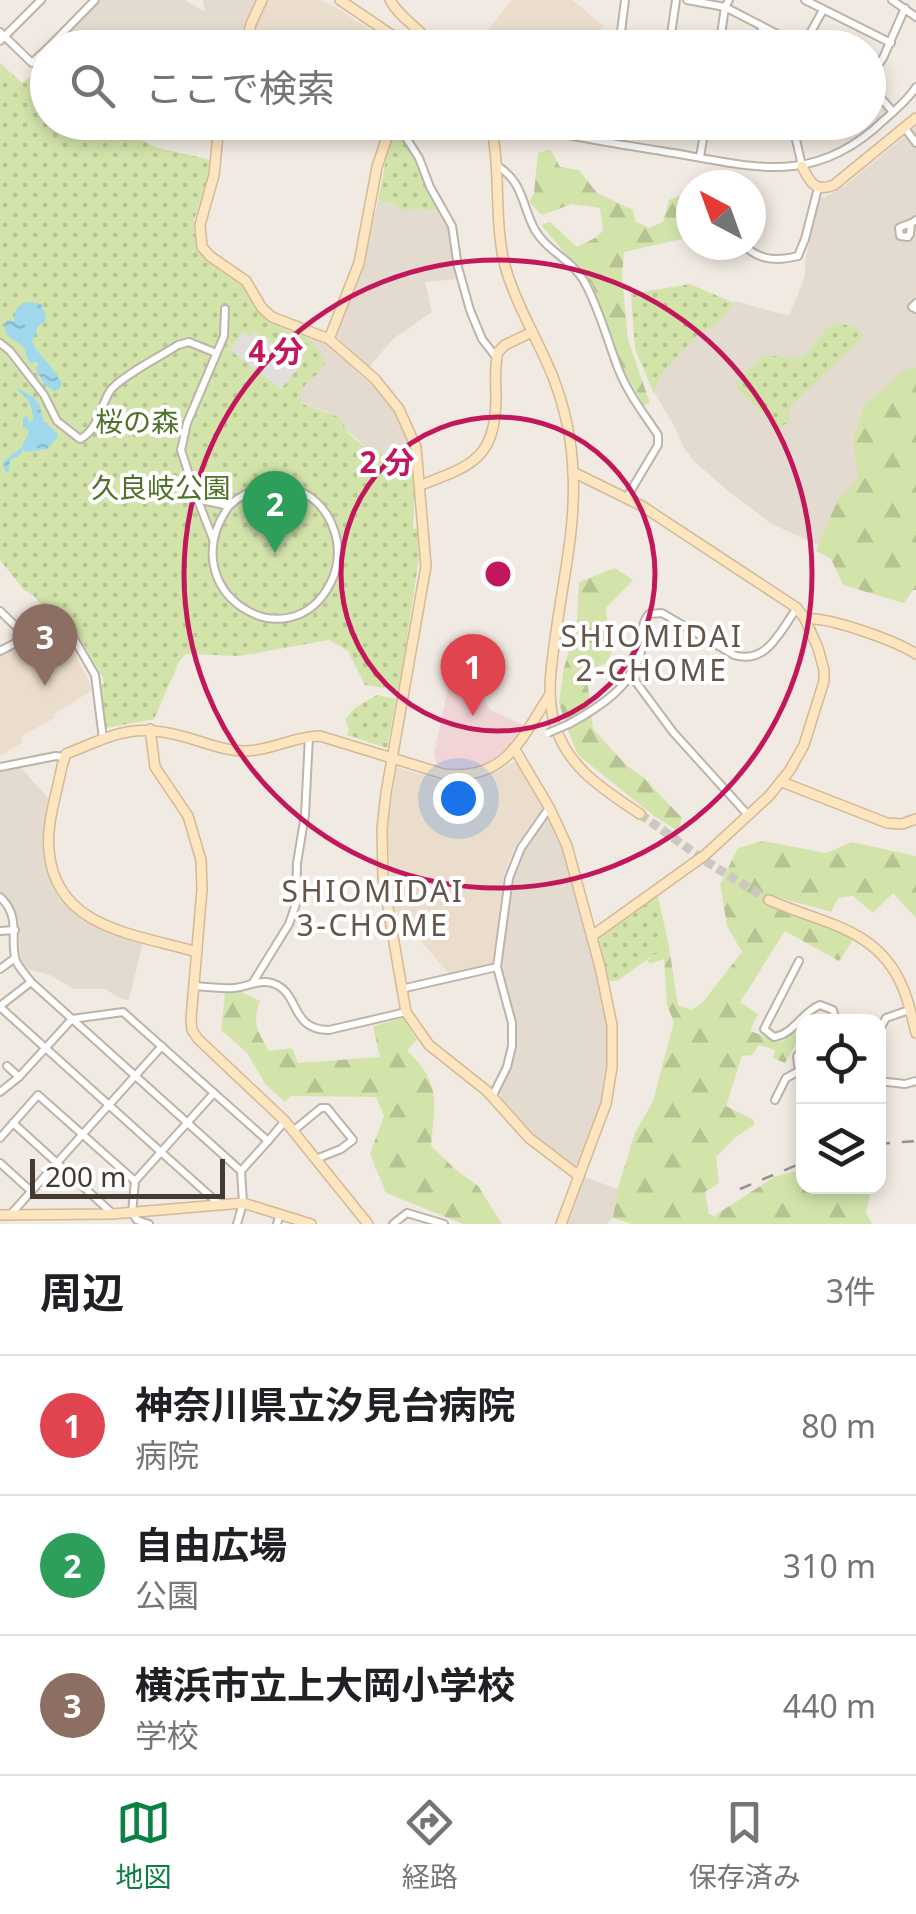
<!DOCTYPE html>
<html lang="ja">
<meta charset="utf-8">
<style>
:root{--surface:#fff;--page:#f6f6f6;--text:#202124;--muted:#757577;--line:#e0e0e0;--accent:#0b8043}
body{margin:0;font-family:"Noto Sans","Noto Sans JP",sans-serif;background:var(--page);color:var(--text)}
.controls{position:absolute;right:30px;bottom:30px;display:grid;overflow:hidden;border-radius:20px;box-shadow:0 5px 15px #0003}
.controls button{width:90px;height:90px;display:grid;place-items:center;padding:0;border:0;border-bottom:2px solid var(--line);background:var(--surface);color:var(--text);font:50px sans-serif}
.compass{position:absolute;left:676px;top:170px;width:90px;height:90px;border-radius:50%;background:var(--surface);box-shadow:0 5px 15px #0003;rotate:319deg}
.scale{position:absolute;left:30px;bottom:25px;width:195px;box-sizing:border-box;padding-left:10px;border:5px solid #423a33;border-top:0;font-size:28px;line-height:35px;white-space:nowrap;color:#423a33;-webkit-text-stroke:8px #fff;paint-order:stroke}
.you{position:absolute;left:458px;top:798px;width:35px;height:35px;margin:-25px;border:8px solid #fff;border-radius:50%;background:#1a73e8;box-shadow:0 0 0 15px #1a73e833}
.badge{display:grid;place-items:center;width:65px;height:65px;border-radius:50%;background:var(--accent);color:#fff;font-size:32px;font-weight:700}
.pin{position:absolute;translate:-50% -82px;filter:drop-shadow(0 2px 5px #0008)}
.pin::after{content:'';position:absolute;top:52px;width:35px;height:30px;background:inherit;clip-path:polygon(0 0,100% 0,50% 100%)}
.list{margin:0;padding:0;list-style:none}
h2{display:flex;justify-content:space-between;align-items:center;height:130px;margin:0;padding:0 40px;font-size:42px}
h2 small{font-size:32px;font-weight:400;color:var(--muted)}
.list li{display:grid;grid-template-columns:65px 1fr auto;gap:30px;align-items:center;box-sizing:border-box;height:140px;padding:0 40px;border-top:2px solid var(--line)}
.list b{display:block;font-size:38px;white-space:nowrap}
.list p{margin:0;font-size:32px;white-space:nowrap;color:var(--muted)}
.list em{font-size:32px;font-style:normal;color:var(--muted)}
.icon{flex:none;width:55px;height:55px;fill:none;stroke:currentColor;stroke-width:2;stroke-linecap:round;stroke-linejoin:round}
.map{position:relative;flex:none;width:916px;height:1224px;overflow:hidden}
.search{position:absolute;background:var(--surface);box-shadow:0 5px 15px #0003;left:30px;right:30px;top:30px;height:110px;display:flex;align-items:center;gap:25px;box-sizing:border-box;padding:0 35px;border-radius:55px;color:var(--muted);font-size:38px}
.sheet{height:550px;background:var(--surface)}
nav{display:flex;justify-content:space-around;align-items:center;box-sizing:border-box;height:140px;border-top:2px solid var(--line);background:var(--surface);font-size:28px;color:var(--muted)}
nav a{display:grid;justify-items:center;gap:5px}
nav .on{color:var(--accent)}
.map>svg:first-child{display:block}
.residential{fill:#e4dbd0}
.education{fill:#eaddcc}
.medical{fill:#f1d5d6}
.forest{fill:url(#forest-firs)}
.park{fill:url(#park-dots)}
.parking{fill:#e1dedb}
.water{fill:url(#water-ripples)}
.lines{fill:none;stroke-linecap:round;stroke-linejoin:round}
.secondary-tunnel{stroke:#cec7bf;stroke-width:9;stroke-dasharray:9 4.5;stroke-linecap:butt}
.street-casing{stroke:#beb3a8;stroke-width:10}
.secondary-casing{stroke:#d3b995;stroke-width:12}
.street{stroke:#fff;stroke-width:6}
.secondary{stroke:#fde5c0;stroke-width:9}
.rail{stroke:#929292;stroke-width:2.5;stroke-dasharray:12 12;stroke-linecap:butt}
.street-bridge-casing{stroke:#beb3a8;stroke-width:10;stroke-linecap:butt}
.street-bridge{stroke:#fff;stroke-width:6}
.ring{fill:none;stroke:#c2185b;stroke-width:5}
.labels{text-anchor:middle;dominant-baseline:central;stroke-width:8;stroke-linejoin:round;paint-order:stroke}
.park-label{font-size:28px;fill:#4f7129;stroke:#fff}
.neighbourhood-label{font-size:30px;letter-spacing:2.5px;fill:#64564b;stroke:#fff}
.centre{fill:#c2185b;stroke:#fff;stroke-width:5}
.ring-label{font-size:30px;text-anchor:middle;font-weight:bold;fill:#c2185b;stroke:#fff;stroke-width:8;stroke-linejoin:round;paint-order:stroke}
</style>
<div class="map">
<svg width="916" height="1224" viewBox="0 0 916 1224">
<defs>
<pattern id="forest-firs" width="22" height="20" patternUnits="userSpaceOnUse" patternTransform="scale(2.5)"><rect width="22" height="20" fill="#d3e4ab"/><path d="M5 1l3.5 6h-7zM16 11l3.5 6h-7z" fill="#b6c494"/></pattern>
<pattern id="park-dots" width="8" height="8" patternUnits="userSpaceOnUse" patternTransform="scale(2.5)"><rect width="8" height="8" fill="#d3e4ab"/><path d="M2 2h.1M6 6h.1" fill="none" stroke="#b6c494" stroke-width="1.8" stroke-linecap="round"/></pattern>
<pattern id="water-ripples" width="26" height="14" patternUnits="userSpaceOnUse" patternTransform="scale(2.5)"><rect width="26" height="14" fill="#9fd8ed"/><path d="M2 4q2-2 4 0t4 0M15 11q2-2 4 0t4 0" fill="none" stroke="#8abacc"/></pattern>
</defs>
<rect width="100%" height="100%" fill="#f1eae2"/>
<!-- residential -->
<g class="residential">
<polygon points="101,0 185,0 205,12 203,0 257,0 240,47 52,47"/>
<polygon points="916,127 916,397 822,547 772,524 727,490 694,461 684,448 674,426 651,386 696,334 735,301 789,316 805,276 805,260 819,199 831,194 848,183"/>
<polygon points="378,200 393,204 400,210 415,209 440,211 449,223 459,279 425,282 432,312 393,339 369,367 336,336 363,267"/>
<polygon points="308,337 329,346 375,388 389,403 403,426 413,463 395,464 376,449 367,448 327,412 302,404 299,397 301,391 306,383 323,368"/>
<polygon points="20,767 50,800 43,833 44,859 51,882 58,897 79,917 103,931 143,941 129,1000 122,999 105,989 74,989 50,975 28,969 21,961 18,921 9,899 0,893 0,770"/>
<polygon points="546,820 550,820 565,856 589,943 605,1012 607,1036 606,1073 602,1100 579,1163 574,1166 540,1142 517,1119 499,1094 513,1063 517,1038 514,1011 505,987 501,964 512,881 522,854"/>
<polygon points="584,1177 626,1192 618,1212 607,1224 566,1224"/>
</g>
<!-- education -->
<g class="education">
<polygon points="268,0 320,0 342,11 395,47 250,47 257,24"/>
<polygon points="512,0 572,0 604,26 595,35 592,47 474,47"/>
<polygon points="45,624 61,628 89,681 91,691 54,714 55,718 21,736 23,742 0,756 0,655 31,639"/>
<polygon points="514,762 518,765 542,806 541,812 515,847 504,873 492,963 450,975 394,909 387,837 396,767 443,781 470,782 492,774"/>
</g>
<!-- medical -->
<polygon class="medical" points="455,656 489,661 484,695 489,709 523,725 511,743 499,755 482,766 457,770 437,765 434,753"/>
<!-- forest -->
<g class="forest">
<polygon points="550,149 560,167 579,170 597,193 633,210 636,222 649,228 663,222 669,200 691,191 691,222 687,238 624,252 622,276 628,340 650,403 644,406 623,369 592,284 541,225 550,222 577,247 595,238 603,231 600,208 572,204 542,215 529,202 534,193 538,153"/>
<polygon points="916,367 916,590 913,590 904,603 843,585 831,559 816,551 838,499 858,479 853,441 864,405 904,370"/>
<polygon points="615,568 633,580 606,608 608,627 615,645 606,663 586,671 593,729 627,766 643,777 682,818 678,831 654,816 578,755 569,733 559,703 564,668 577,621 579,582"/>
<polygon points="763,841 826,853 852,842 916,856 916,918 893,893 873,913 853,896 838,898 831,912 773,896 771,904 816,924 838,931 853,940 839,961 785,931 740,1002 758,1014 750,1031 782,1042 804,1022 803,1039 797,1042 785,1063 773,1058 775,1050 759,1045 752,1055 742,1056 726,1106 754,1120 754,1125 736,1137 716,1157 719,1183 705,1192 709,1214 714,1216 774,1177 803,1169 804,1186 872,1187 866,1212 872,1224 632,1224 613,1218 619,1184 635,1133 653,1101 674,1022 667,1005 664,959 650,964 647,961 655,954 638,924 640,908 658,896 669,947 678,1005 691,1010 702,1003 742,952 727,926 720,884 738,848"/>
<path d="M241,992L260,1001C252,1024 257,1030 269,1051L292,1048L298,1063L380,1057L373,1026L403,1018L417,1040L407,1050C442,1086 435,1099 431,1146L455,1169L478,1186L502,1224H463L386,1193L370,1154L384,1116L376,1097L291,1096L285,1102L266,1085L247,1053L221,1030L225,993Z"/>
</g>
<!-- park -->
<g class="park">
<path d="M0,63L22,83L47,63L48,122L111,123L155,147L211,160L209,174L194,220V232L200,251L243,285L263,316L290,330L308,337L325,360C323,378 294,382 302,404L339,417L349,434L366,448L376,449L395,464L413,463L415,483L413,529L418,528L419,558L399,690L365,685L348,651L329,640L240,656L186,654L179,662L154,719L106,728L97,685L104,684L103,678L70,621L49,615L34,596L24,590L0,560Z"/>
<polygon points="395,132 399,133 416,162 428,194 440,211 416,209 402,211 393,204 378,200 387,154"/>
<polygon points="690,284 734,303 717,324 696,336 660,376 654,394 635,349 631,294"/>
<path d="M835,323L856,327L864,336L789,408V422L778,428L738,390L736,383L761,356C773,354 786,359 797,357C814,354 819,330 835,323Z"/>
<polygon points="377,695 396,699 387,748 347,735 349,729 345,719 356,707"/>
<polygon points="658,897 664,953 655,954 617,981 609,981 599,941 601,936"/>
</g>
<!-- parking -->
<polygon class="parking" points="243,331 250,337 255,332 273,344 276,341 304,361 281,389 230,350"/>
<!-- water -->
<g class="water">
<path d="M28,302L41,304L46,316L45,322L38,326L32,342C39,357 56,368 62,384L59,389L54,391L45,385L35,368L39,365L35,361L32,364L28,360L24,347C13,339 0,334 7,320L14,321C16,309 14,307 28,302Z"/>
<path d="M18,388L34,398L39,404L44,422L55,431L58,437L47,449L27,452L23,450L20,455L10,460L9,471L6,473L3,462L22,447L29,432L23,424V418L26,415L30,422L33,420C33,407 29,398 17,390Z"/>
</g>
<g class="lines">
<!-- secondary-tunnel -->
<polyline class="secondary-tunnel" points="640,814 707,862 769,900"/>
<!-- street casing -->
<g class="street-casing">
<g id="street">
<polyline points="687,0 725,7 804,48"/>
<polyline points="805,0 891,43"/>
<polyline points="892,0 916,17"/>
<polyline points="0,32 32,63 48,48"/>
<polyline points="0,41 41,0"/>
<polyline points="803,46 823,10"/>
<polyline points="48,48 95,0"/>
<polyline points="619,48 625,0"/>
<polyline points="669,48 676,0"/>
<polyline points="719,48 725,7 729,0"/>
<polyline points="759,48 762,27"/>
<polyline points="868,79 883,58 905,8"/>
<polyline points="868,83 893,112"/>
<polyline points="396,122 419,158 430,187 452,226 458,267 470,310 482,339 496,357"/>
<path d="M518,122C565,137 613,143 661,151C750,165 811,190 884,120C895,110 908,100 916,87"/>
<polyline points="792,122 802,166"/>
<polyline points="904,127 916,143"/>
<polyline points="700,157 706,122"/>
<path d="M496,165C524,182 521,204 535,230C547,251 572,260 584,281C599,308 607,339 618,368C627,392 644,414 658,435V445L627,497"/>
<path d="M911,224L910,234L908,237L900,236L899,228C905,224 911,225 916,220"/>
<path d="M744,245C759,261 778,261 798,256L805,239L818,188"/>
<polyline points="916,303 912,307 916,309"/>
<path d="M0,343L10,351L44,395L57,421L80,439C98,430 100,407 110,391C118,378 163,355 178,345L189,342L216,353"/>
<path d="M197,499L229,506C264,473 318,482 334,530C340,546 339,566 331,582C290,666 169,591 229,506"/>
<polyline points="213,539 195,493 181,450 187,423 224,336 225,309"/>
<polyline points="0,611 27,637"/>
<polyline points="0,651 27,637 43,620 65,623 95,675 103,739"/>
<polyline points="630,674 673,732 748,815"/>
<path d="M569,724C598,708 632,687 641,652C644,638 639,626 649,614L662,613L734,655C767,665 780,631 797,608"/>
<polyline points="0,767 56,756 64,757"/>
<path d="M0,897C22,917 9,939 16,961C19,968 27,976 31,982L241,1171L243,1203L237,1224"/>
<polyline points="0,931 15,930"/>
<path d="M799,961L764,1029L774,1037C794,1034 802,1012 820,1005L833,1010L836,1022"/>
<polyline points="0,969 15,958"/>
<polyline points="252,984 289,924 296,904 297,863 305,815 309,736"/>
<path d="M194,986C207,987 221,989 234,988C247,987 259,979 272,983C301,992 289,1030 329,1030L406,1012"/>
<polyline points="401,989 497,967"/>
<polyline points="0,1006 31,982"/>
<polyline points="0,1007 161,1152 135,1181 132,1213 137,1220 149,1224"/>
<polyline points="878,1032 886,1018 909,1010"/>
<polyline points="804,1048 797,1056 798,1066 804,1071"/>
<polyline points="7,1066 19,1077"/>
<polyline points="878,1081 905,1084 916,1081"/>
<polyline points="0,1092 19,1077 72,1019 123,1012 214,1093"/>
<polyline points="492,1097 507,1067 512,1046 512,1023 497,967 509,878 521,848 549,808"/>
<polyline points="775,1100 786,1078 801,1070"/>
<polyline points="13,1123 112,1213"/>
<polyline points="293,1131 321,1108 327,1108 353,1140 341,1149 316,1159"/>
<polyline points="0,1138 38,1095 135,1181"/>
<polyline points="268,1141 285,1121"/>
<polyline points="0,1163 31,1191"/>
<polyline points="218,1203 161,1152 214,1093 268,1141 241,1171"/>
<polyline points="10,1215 162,1046"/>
<polyline points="277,1224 280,1214"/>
<polyline points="393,1224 407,1213 444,1224"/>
</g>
</g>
<!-- secondary casing -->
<g class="secondary-casing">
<g id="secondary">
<polyline points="340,0 411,48"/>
<path d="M390,0C400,19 422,29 434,48"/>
<polyline points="245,48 251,24 262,0"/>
<polyline points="221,122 218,134 214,175 200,225 202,247 210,256 246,281 262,308 272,317 329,339 375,379 399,409 416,447 426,566 386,793 382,829 383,878 406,1012 429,1045 487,1091 529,1138 579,1176"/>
<path d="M490,122C502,169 493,219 505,266C516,305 538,340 553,377C565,408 572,440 573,473C576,526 563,580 556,632C552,662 546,692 554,722C566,767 603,789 640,814"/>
<path d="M802,166C809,181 815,193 834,185L916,118"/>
<polyline points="329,339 359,263 377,167 392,122"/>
<polyline points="573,472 642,506 797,608 805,619 818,648 824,670 824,681 804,745 790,770 769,796 705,855 592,936"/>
<path d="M421,485C471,466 495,459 496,399C496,384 494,367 498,352L505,345L532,332"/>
<path d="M805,619C828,616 896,641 916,654"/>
<polyline points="150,729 155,767 188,816 201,860 202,889 191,1019 192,1030 198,1039 285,1121 368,1224"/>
<polyline points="514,748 549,807 567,846 600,967 612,1025 612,1067 606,1104 561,1224"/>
<polyline points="782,782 887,823 902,824 916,819"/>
<path d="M769,900C822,924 878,927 903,988C909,1002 912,1018 916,1033"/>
<path d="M197,952C136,934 56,929 49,851C46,824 57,793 62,766L66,754C114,735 132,722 185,737C204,742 224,751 245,751C271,751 294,736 320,736L444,774C505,781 520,741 549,696"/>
<polyline points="0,1215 112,1214 243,1203 311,1224"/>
</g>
</g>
<!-- street -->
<use href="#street" class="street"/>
<!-- secondary -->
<use href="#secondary" class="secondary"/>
<!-- rail -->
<g class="rail">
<polyline points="878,1144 916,1141"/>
<polyline points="740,1189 804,1162"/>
</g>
<!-- street-bridge casing -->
<g class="street-bridge-casing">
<polyline id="street-bridge" points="548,733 569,724"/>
</g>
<!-- street-bridge -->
<use href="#street-bridge" class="street-bridge"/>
</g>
<!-- distance rings -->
<g class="ring">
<circle cx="498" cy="574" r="157"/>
<circle cx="498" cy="574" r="314"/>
</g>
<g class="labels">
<!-- park labels -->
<g class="park-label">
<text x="137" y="421">桜の森</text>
<text x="161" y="487">久良岐公園</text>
</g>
<!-- neighbourhood labels -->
<g class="neighbourhood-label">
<text x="652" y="635">SHIOMIDAI<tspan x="652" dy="34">2-CHOME</tspan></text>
<text x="373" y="890">SHIOMIDAI<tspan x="373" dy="34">3-CHOME</tspan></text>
</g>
</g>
<circle cx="498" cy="574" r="15" class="centre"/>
<g class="ring-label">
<text x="276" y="362">4 分</text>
<text x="387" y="473">2 分</text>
</g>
</svg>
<div class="controls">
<button><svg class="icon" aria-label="locate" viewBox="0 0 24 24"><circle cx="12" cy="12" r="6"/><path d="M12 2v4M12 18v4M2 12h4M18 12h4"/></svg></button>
<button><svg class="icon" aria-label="layers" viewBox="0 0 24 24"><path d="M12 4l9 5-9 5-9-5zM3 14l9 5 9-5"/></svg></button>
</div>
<svg class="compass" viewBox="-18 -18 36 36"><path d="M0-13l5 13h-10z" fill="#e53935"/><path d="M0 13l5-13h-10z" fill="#757577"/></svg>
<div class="scale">200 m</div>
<div class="you"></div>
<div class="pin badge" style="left:473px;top:716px;background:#e0444e">1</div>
<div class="pin badge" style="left:275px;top:553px;background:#2e9e5b">2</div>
<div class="pin badge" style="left:45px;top:686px;background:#8d6e63">3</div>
<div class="search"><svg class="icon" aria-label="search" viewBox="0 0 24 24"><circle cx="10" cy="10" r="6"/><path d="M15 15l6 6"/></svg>ここで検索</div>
</div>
<section class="sheet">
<h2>周辺<small>3件</small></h2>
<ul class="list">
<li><span class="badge" style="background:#e0444e">1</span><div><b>神奈川県立汐見台病院</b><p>病院</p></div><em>80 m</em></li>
<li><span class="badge" style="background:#2e9e5b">2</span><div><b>自由広場</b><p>公園</p></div><em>310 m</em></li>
<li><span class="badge" style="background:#8d6e63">3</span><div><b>横浜市立上大岡小学校</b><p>学校</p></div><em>440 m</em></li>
</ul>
</section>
<nav>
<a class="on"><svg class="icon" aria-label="map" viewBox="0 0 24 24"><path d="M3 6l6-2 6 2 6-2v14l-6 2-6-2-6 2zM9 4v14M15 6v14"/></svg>地図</a>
<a><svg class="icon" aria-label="directions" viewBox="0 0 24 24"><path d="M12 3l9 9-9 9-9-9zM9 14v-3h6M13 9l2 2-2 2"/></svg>経路</a>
<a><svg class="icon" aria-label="saved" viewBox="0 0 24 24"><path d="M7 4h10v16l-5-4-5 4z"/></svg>保存済み</a>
</nav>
